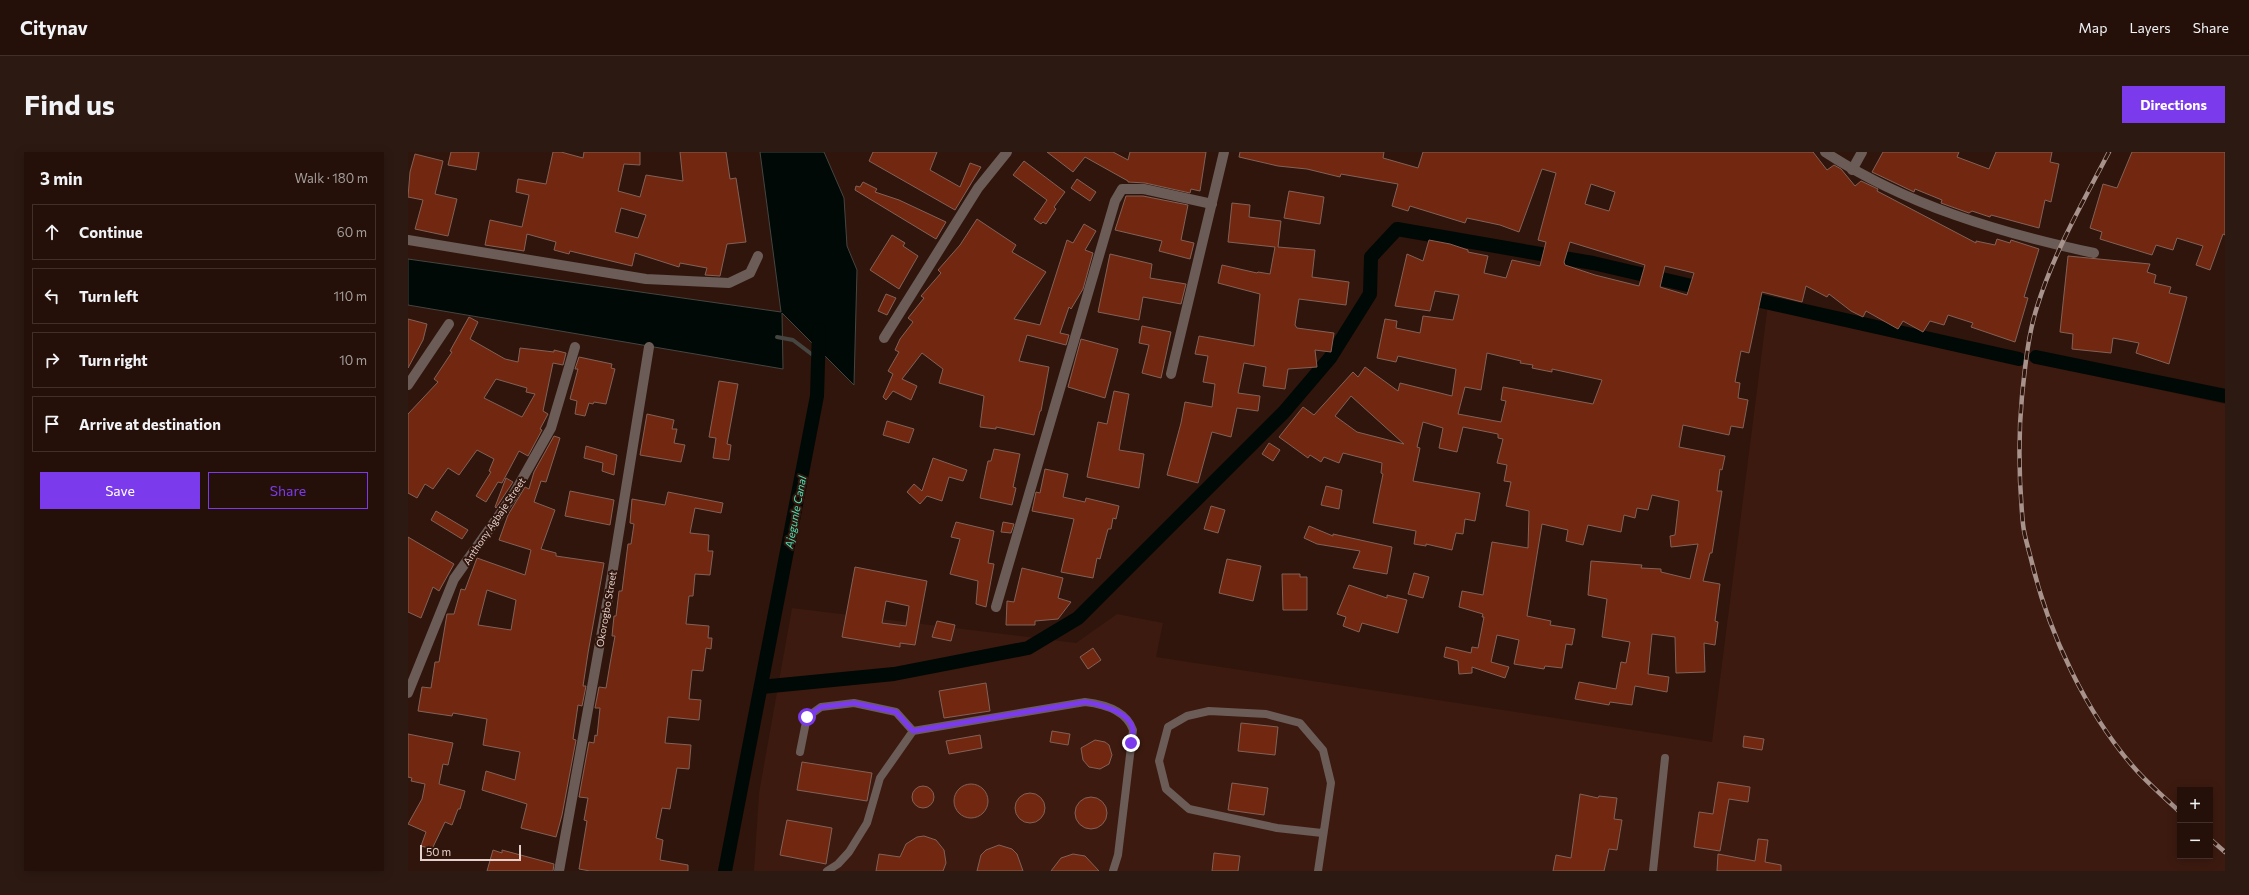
<!DOCTYPE html>
<meta charset="utf-8">
<style>
:root{--surface:#241009;--page:#2c1912;--text:#f1f3f6;--muted:#a39d9c;--line:#41302a;--accent:#7c3aed}
body{margin:0;font-family:Commissioner,sans-serif;background:var(--page);color:var(--text)}
.controls{position:absolute;right:12px;bottom:12px;display:grid;overflow:hidden;border-radius:0px;box-shadow:0 2px 10px #0003}
.controls button{width:36px;height:36px;display:grid;place-items:center;padding:0;border:0;border-bottom:1px solid var(--line);background:var(--surface);color:var(--text);font:20px sans-serif}
.scale{position:absolute;left:12px;bottom:10px;width:101px;box-sizing:border-box;padding-left:4px;border:2px solid #e4d1cb;border-top:0;font-size:11px;line-height:14px;white-space:nowrap;color:#e4d1cb;-webkit-text-stroke:3px #30150c;paint-order:stroke}
.stop{position:absolute;width:12px;height:12px;margin:-9px;border:3px solid #7c3aed;border-radius:50%;background:#fff}
.stop.end{background:#7c3aed;border-color:#fff;box-shadow:0 1px 4px #0008}
.list{margin:0;padding:0;list-style:none}
h2{display:flex;justify-content:space-between;align-items:center;height:52px;margin:0;padding:0 16px;font-size:17px}
h2 small{font-size:13px;font-weight:400;color:var(--muted)}
.list li{display:grid;grid-template-columns:26px 1fr auto;gap:12px;align-items:center;box-sizing:border-box;height:56px;margin:0 8px 8px;padding:0 8px;border:1px solid var(--line);border-radius:0px}
.list b{display:block;font-size:15px;white-space:nowrap}
.list em{font-size:13px;font-style:normal;color:var(--muted)}
.actions{display:flex;gap:8px;padding:12px 16px}
.actions a{flex:1;padding:9px 0;border:1px solid var(--accent);border-radius:0px;text-align:center;font-size:14px;color:var(--accent)}
.actions .main{background:var(--accent);color:#fff}
.icon{flex:none;width:22px;height:22px;fill:none;stroke:currentColor;stroke-width:2;stroke-linecap:round;stroke-linejoin:round}
.map{position:relative;flex:none;width:1817px;height:719px;overflow:hidden;border-radius:0px}
header{display:flex;align-items:center;gap:24px;box-sizing:border-box;height:56px;padding:0 20px;background:var(--surface);border-bottom:1px solid var(--line)}
header strong{font-size:19px}
nav{display:flex;gap:22px;margin-inline-start:auto;font-size:14px}
.intro{display:flex;align-items:center;justify-content:space-between;box-sizing:border-box;height:96px;padding:0 24px}
h1{margin:0;font-size:28px}
.button{padding:10px 18px;border-radius:0px;background:var(--accent);color:#fff;font-size:14px;font-weight:700}
main{display:flex;gap:24px;padding:0 24px}
aside{flex:1;background:var(--surface);border-radius:0px;box-shadow:0 2px 10px #0003}
.map>svg:first-child{display:block}
.built{fill:#3c1a10;fill-rule:evenodd}
.water{fill:#010906;stroke:#454541}
.lines{fill:none;stroke-linecap:round;stroke-linejoin:round}
.stream{stroke:#454541;stroke-width:4}
.canal{stroke:#010906;stroke-width:14}
.building{fill:#722810;stroke:#826157;fill-rule:evenodd}
.service{stroke:#6b5c57;stroke-width:8}
.minor{stroke:#6b5c57;stroke-width:10}
.rail-casing{stroke:#a8938c;stroke-width:4.5}
.rail{stroke:#30150c;stroke-width:3;stroke-dasharray:9;stroke-linecap:butt}
.route{stroke:#7c3aed;stroke-width:5}
.labels{text-anchor:middle;dominant-baseline:central;stroke-width:4;stroke-linejoin:round;paint-order:stroke}
.street-label{font-size:10px;fill:#e4d1cb;stroke:#30150c}
.water-label{font-size:11px;font-style:italic;fill:#4be1b7;stroke:#30150c}
</style>
<header>
<strong>Citynav</strong>
<nav><a>Map</a><a>Layers</a><a>Share</a></nav>
</header>
<div class="intro"><h1>Find us</h1><a class="button">Directions</a></div>
<main>
<aside>
<h2>3 min<small>Walk · 180 m</small></h2>
<ul class="list">
<li><svg class="icon" aria-label="ahead" viewBox="0 0 24 24"><path d="M12 20V5M6 11l6-6 6 6"/></svg><div><b>Continue</b></div><em>60 m</em></li>
<li><svg class="icon" aria-label="left" viewBox="0 0 24 24"><path d="M17 20v-9H6M10 6l-5 5 5 5"/></svg><div><b>Turn left</b></div><em>110 m</em></li>
<li><svg class="icon" aria-label="right" viewBox="0 0 24 24"><path d="M7 20v-9h11M14 6l5 5-5 5"/></svg><div><b>Turn right</b></div><em>10 m</em></li>
<li><svg class="icon" aria-label="arrive" viewBox="0 0 24 24"><path d="M6 21V4h12l-3 4 3 4H6"/></svg><div><b>Arrive at destination</b></div></li>
</ul>
<div class="actions"><a class="main">Save</a><a>Share</a></div>
</aside>
<div class="map">
<svg width="1817" height="719" viewBox="0 0 1817 719">
<rect width="100%" height="100%" fill="#30150c"/>
<!-- built -->
<path class="built" d="M1360,152L1817,252V719H346L351,641L384,456L668,491L709,462L755,471L748,505L1304,590ZM1772,638H1802V704H1772Z"/>
<!-- water -->
<polygon class="water" points="352,0 416,0 436,46 439,94 449,118 446,233 374,161 375,217 0,153 0,107 373,160"/>
<g class="lines">
<!-- stream -->
<polyline class="stream" points="369,185 385,188 410,207"/>
<!-- canal -->
<g class="canal">
<polyline points="1335,145 1611,207"/>
<polyline points="1628,205 1817,244"/>
<polyline points="353,535 486,522 620,496 670,466 876,260 922,206 962,142 963,105 989,77 1185,111 1301,138"/>
<polyline points="317,719 409,244 411,178"/>
</g>
</g>
<!-- building -->
<g class="building">
<polygon points="43,0 71,0 68,18 40,13"/>
<path d="M145,0H153L175,6L176,0H232V13L216,12L210,39L232,45L238,23L275,29L272,0H318L322,27L328,26L338,90L319,92L312,124L297,123L299,116L272,111L271,115L227,101L224,114L162,99L161,102L146,98L148,90L119,82L116,99L77,93L82,68L114,75L121,43L108,40L110,27L138,32ZM213,56L238,63L230,86L207,80Z"/>
<polygon points="465,0 529,0 522,18 552,35 562,11 573,15 547,58 461,9"/>
<polygon points="639,0 705,0 720,8 722,0 798,0 792,39 783,37 782,41 737,31 720,30 720,29 677,5 665,20"/>
<path d="M832,0H976L975,6L1010,16L1015,0H1405L1419,18L1426,13L1433,17L1447,34L1453,29L1470,37L1469,39L1568,91V89L1587,93L1589,87L1602,91L1603,88L1631,97L1616,145L1620,146L1607,190L1563,175L1565,171L1540,163L1536,173L1522,169L1515,180L1495,169L1490,177L1458,159L1455,165L1443,159L1421,142L1419,145L1398,134L1394,150L1354,140L1341,201L1333,199L1327,230L1332,231L1330,246L1340,248L1335,276L1323,274L1321,283L1275,273L1271,295L1317,304L1314,318L1312,317L1309,339H1314L1304,401H1302L1295,429L1312,432L1307,469L1310,470L1307,493L1296,491L1297,520L1268,521L1267,485L1244,482L1240,522L1261,525L1259,540L1227,534L1224,553L1202,550L1201,553L1167,547L1171,530L1208,537L1213,510L1218,511L1222,490L1194,485L1199,447L1180,443L1183,409L1234,413L1233,416L1253,417V420L1282,427L1290,392L1263,395L1262,384L1267,383L1271,349L1244,343L1240,358L1229,356L1227,366L1216,363L1213,380L1180,373L1175,393L1158,389L1160,378L1134,372L1119,464L1143,469L1142,473L1167,477L1164,493L1158,492L1154,516L1137,514L1136,517L1106,512L1111,488L1089,483L1083,510L1101,515L1097,526L1064,515V521L1051,522L1050,509L1036,505L1038,495L1063,501L1064,495L1070,496L1076,465H1074L1075,462L1051,455L1054,439L1075,443L1084,390L1120,396L1121,359L1098,354L1103,330L1096,329L1099,313L1089,311L1095,287L1090,286V282L1055,275L1049,300L1031,296L1035,276L1015,270L1009,295L1012,296L1005,329L1072,341L1067,369L1057,367L1055,382L1048,381L1044,398L1018,392V394L1006,392L1008,379L965,371L975,322L973,321L974,311L935,301L931,311L916,305L913,310L902,303L900,306L871,285L895,255L906,263L945,220L950,225L957,215L990,239L992,231L1044,244L1048,217L990,204L988,210L969,206L977,167L989,169L988,176L1012,181L1015,164L1045,168L1051,143L1027,139L1022,159L987,154L999,102L1015,109L1021,88L1042,92L1060,98V100L1080,104L1076,121L1098,126L1104,108L1132,114L1138,90L1130,88L1148,21L1134,17L1111,80L1092,73L1059,66L1057,71L1002,54L1000,59L984,54L990,32L933,22L932,25L899,17L870,14L831,5ZM1183,32L1207,40L1201,59L1177,52ZM1162,90L1237,113L1231,134L1187,123L1157,113L1156,110ZM1257,114L1286,121L1279,143L1252,135ZM1079,201L1113,209L1112,211L1125,213L1124,216L1144,220V217L1194,228L1185,252L1095,235L1093,248L1098,249L1093,270L1050,262L1057,235L1073,238ZM943,244L996,292L949,280L927,264Z"/>
<polygon points="1475,0 1551,0 1549,5 1581,17 1588,0 1644,0 1642,10 1651,12 1643,50 1637,48 1631,76 1583,63 1582,65 1564,59 1561,61 1533,51 1534,48 1507,37 1506,40 1483,29 1464,20"/>
<polygon points="1724,0 1817,0 1817,83 1815,82 1802,118 1788,113 1795,94 1769,86 1765,98 1748,93 1744,103 1692,87 1694,80 1682,76 1695,32 1709,36"/>
<polygon points="7,2 35,9 27,42 49,47 40,84 7,77 15,48 0,45 2,20"/>
<polygon points="616,9 657,40 646,55 648,57 638,72 635,70 633,72 626,67 639,48 605,23"/>
<polygon points="669,27 688,40 682,49 663,36"/>
<polygon points="455,30 469,37 467,40 491,48 538,70 528,87 447,38 448,34 452,35"/>
<polygon points="881,39 916,45 912,72 876,66"/>
<polygon points="718,44 735,44 780,53 773,88 786,91 782,107 751,99 754,89 707,78"/>
<polygon points="824,51 842,53 841,65 873,69 870,95 907,98 904,125 941,130 938,153 891,147 887,173 889,176 926,181 923,200 907,198 909,215 880,217 877,237 855,234 858,215 836,211 830,241 852,244 850,259 829,256 823,285 804,280 790,331 759,323 773,271 777,250 804,255 807,232 795,230 800,204 787,202 791,184 846,194 852,142 810,131 814,113 849,121 850,120 862,122 867,95 820,90"/>
<polygon points="569,67 608,93 604,100 638,120 606,167 632,173 659,88 665,91 676,72 688,79 677,98 685,101 675,137 663,157 661,155 652,181 661,183 658,193 619,183 611,209 641,215 633,259 632,259 626,283 588,275 588,277 572,275 576,244 531,231 535,217 514,201 494,227 509,234 503,248 485,239 478,248 475,245 485,222 480,219 491,200 487,198 492,187 505,170 500,166 516,146 513,144 533,121 530,118 552,93"/>
<polygon points="484,83 497,91 495,94 510,104 491,137 462,118"/>
<polygon points="702,102 744,112 742,126 778,132 773,152 735,145 731,168 690,160"/>
<polygon points="1660,104 1742,112 1739,120 1748,123 1746,131 1763,135 1761,141 1779,145 1761,212 1728,201 1731,191 1705,186 1703,201 1664,197 1665,182 1652,180"/>
<polygon points="478,142 488,146 479,163 470,159"/>
<path d="M61,165L70,170L62,187L97,207L110,210L112,196L146,200V198L158,201L155,213L145,211L135,259L140,262L132,277L134,278L120,304L111,299L94,331L90,330L78,350L68,344L83,320L81,319L86,307L69,298L51,323L40,316L25,337L17,332L9,346L0,341V262L30,230L26,227L44,200L42,199ZM88,227L119,236L118,240L127,242L114,265L76,246Z"/>
<polygon points="0,167 19,172 15,188 0,216"/>
<polygon points="734,174 763,180 753,226 734,221 741,193 731,191"/>
<polygon points="673,187 710,197 697,246 660,235"/>
<polygon points="171,205 204,212 203,216 207,217 198,252 186,250 185,252 181,251 177,264 167,262 169,249 162,247 170,217 167,217"/>
<polygon points="311,229 330,232 319,292 323,293 321,308 305,306 308,286 301,285"/>
<polygon points="706,239 721,242 711,298 736,302 731,336 679,325 690,270 699,272"/>
<polygon points="239,262 266,268 264,277 269,277 266,291 277,293 273,310 232,303"/>
<polygon points="479,269 506,277 501,291 475,283"/>
<path d="M146,284L152,286L138,330L133,329L126,350L147,358L133,397L148,401V404L196,411L180,501L175,534H178L174,554L170,553L165,587L168,588L154,663L148,685L113,676L119,652L74,638L78,619L107,628L112,600L75,593L79,567L45,561L44,564L10,559L14,535L23,536L27,510H31L39,462H46L53,437L57,438L69,406L117,423L123,398L91,388L100,363L117,335L121,337L126,320ZM79,438L108,448L103,478L70,473Z"/>
<polygon points="861,291 872,298 865,309 854,302"/>
<polygon points="178,294 209,303 206,323 194,319 195,311 176,306"/>
<polygon points="586,297 612,302 605,335 608,336 604,353 572,346 580,309 583,309"/>
<polygon points="525,306 559,318 555,329 541,325 534,349 519,344 512,352 499,340 506,332 514,339"/>
<polygon points="637,317 660,322 655,345 677,350 678,346 711,354 708,367 705,366 703,377 700,377 692,407 689,406 685,426 653,420 666,367 624,359 628,340 632,341"/>
<polygon points="98,326 105,330 88,356 87,355"/>
<polygon points="918,334 934,338 931,357 913,353"/>
<polygon points="162,339 206,348 202,373 157,364"/>
<polygon points="260,340 315,351 313,361 287,356 282,381 301,383 300,399 305,399 302,423 287,422 285,444 281,444 278,472 301,474 300,486 304,486 303,497 298,496 295,519 284,518 281,547 293,548 291,568 260,565 257,591 283,593 281,617 269,616 262,657 254,656 248,686 255,688 252,708 280,713 280,719 182,719 171,717 179,669 176,668 180,646 171,645 181,590 186,591 187,583 189,584 192,556 187,556 191,535 198,536 202,512 207,484 204,484 206,464 208,464 211,439 214,439 220,392 223,392 226,372 222,371 224,347 257,353"/>
<polygon points="803,354 817,358 810,381 796,377"/>
<polygon points="28,359 60,378 54,387 23,368"/>
<polygon points="548,370 586,379 580,411 586,412 578,455 568,452 570,429 542,422 552,387 543,385"/>
<polygon points="595,370 606,372 603,381 593,380"/>
<polygon points="901,374 925,384 925,382 984,395 979,422 945,416 952,399 909,392 896,386"/>
<polygon points="0,385 46,412 31,439 25,435 13,466 0,460"/>
<polygon points="819,407 853,414 845,449 811,441"/>
<path d="M447,415L519,429L507,493L492,491V495L434,485ZM478,449L501,454L498,474L474,471Z"/>
<polygon points="614,416 655,426 650,446 663,450 650,467 627,469 627,473 598,473 599,449 606,450"/>
<polygon points="1006,421 1021,425 1015,446 1000,442"/>
<polygon points="874,422 892,422 892,425 899,425 899,458 875,458"/>
<polygon points="941,433 979,446 979,443 999,448 990,481 954,471 951,480 935,474 938,465 929,462"/>
<polygon points="529,469 547,473 543,489 524,485"/>
<polygon points="685,496 693,508 680,517 672,505"/>
<polygon points="578,531 582,559 536,566 531,539"/>
<polygon points="833,571 870,575 867,603 830,599"/>
<polygon points="644,579 662,582 660,593 642,590"/>
<polygon points="0,582 45,591 40,613 35,612 31,632 57,639 52,657 50,657 44,673 37,670 24,697 13,694 18,680 0,672 14,647 17,632 3,629 4,626 0,625"/>
<polygon points="572,583 574,596 541,602 538,589"/>
<polygon points="1336,584 1356,587 1354,598 1335,595"/>
<polygon points="687,588 697,590 701,593 704,603 701,612 692,617 681,615 675,608 673,596"/>
<polygon points="394,610 464,621 459,649 389,638"/>
<polygon points="1310,630 1342,635 1340,650 1321,647 1312,699 1286,695 1291,660 1305,662"/>
<polygon points="824,631 860,636 856,663 820,658"/>
<circle cx="563" cy="649" r="17"/>
<circle cx="515" cy="645" r="11"/>
<circle cx="622" cy="656" r="15"/>
<polygon points="1172,642 1190,646 1191,644 1209,646 1206,667 1214,668 1209,698 1201,697 1196,719 1145,719 1148,703 1163,706"/>
<circle cx="683" cy="661" r="16"/>
<polygon points="379,668 424,676 418,712 372,703"/>
<polygon points="516,684 528,688 536,698 538,711 535,719 468,719 471,702 492,705 498,692 509,685"/>
<polygon points="1350,687 1360,688 1357,710 1373,713 1373,719 1309,719 1310,702 1347,709"/>
<polygon points="591,693 604,697 609,702 615,719 569,719 573,703 578,698"/>
<polygon points="85,698 94,701 94,698 146,712 145,719 79,719"/>
<polygon points="806,701 832,704 830,719 804,719"/>
<polygon points="665,702 677,704 691,719 643,719 653,706"/>
</g>
<g class="lines">
<!-- service -->
<g class="service">
<polyline points="392,600 399,565 413,555 446,551 488,560 505,579"/>
<path d="M419,719L430,712L441,700L459,671L472,626L505,579L677,550C695,552 718,558 725,578L710,703L705,719"/>
<polyline points="910,719 923,631 915,598 892,571 858,562 801,559 779,564 760,575 751,609 758,637 781,657 869,676 914,681"/>
<polyline points="1245,719 1257,606"/>
</g>
<!-- minor -->
<g class="minor">
<path d="M1417,0C1498,53 1592,81 1686,101"/>
<polyline points="1444,18 1454,0"/>
<polyline points="0,88 238,127 321,131 342,121 350,104"/>
<polyline points="476,186 570,36 599,0"/>
<polyline points="763,222 816,0"/>
<polyline points="0,233 41,172"/>
<polyline points="588,455 707,49 714,37 736,37 804,52"/>
<polyline points="0,541 46,427 104,345 143,276 167,195"/>
<polyline points="151,719 202,435 241,195"/>
</g>
<!-- rail casing -->
<g class="rail-casing">
<g id="rail">
<path d="M1701,0C1675,50 1646,100 1629,155C1620,183 1617,215 1614,244C1610,286 1611,330 1615,372C1616,383 1620,395 1623,407C1640,480 1679,564 1730,620C1743,634 1758,647 1772,660"/>
<polyline points="1802,687 1817,700"/>
</g>
</g>
<!-- rail -->
<use href="#rail" class="rail"/>
</g>
<g class="lines">
<!-- route -->
<path class="route" d="M399,565L413,555L446,551L488,560L505,579L677,550C691,552 724,560 725,579C725,583 723,587 723,591"/>
</g>
<g class="labels">
<!-- street labels -->
<g class="street-label">
<text transform="translate(86 369) rotate(-56)">Anthony Agbaje Street</text>
<text transform="translate(198 457) rotate(-80)">Okorogbo Street</text>
</g>
<!-- water labels -->
<g class="water-label">
<text transform="translate(387 360) rotate(-79)">Ajegunle Canal</text>
</g>
</g>
</svg>
<div class="controls">
<button>+</button>
<button>−</button>
</div>
<div class="scale">50 m</div>
<div class="stop" style="left:399px;top:565px"></div>
<div class="stop end" style="left:723px;top:591px"></div>
</div>
</main>
